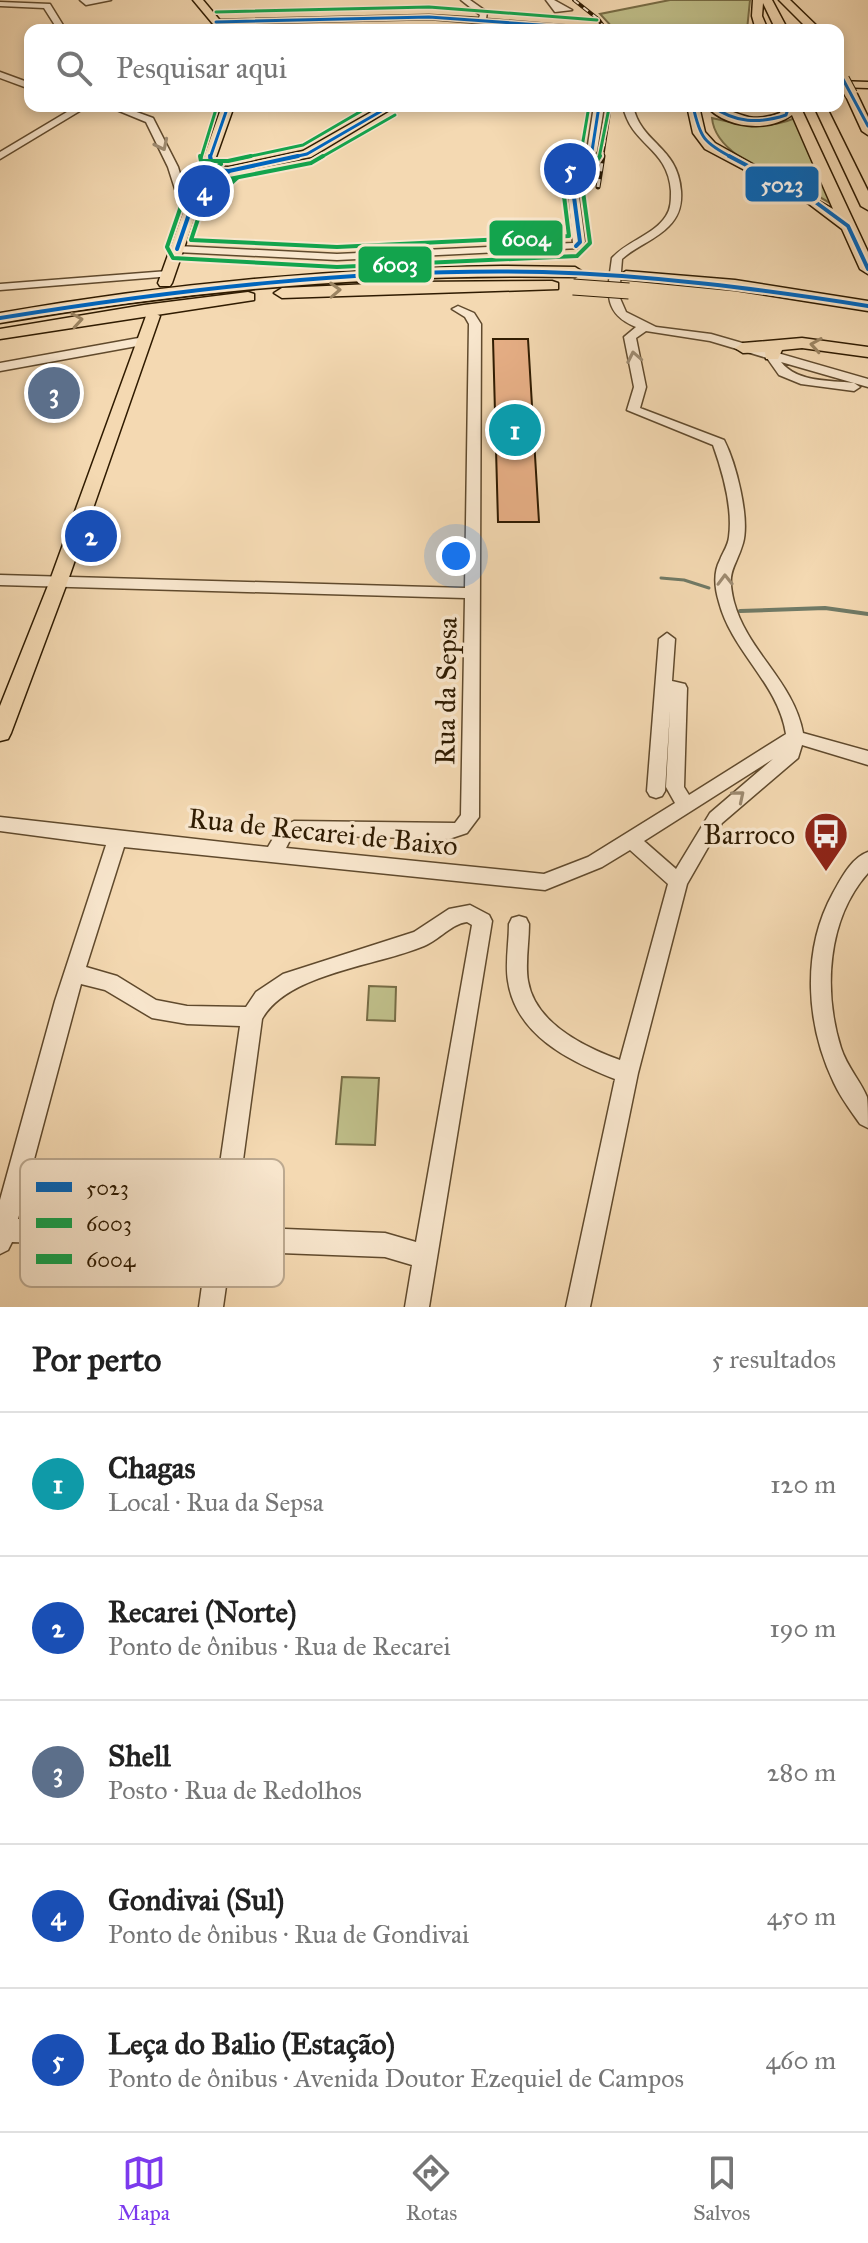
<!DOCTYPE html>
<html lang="pt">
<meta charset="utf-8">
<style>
:root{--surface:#fff;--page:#f6f6f6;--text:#222;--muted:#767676;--line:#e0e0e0;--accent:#7c3aed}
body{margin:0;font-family:"IM FELL Great Primer",serif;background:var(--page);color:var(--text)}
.you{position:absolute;left:456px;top:556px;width:28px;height:28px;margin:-20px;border:6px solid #fff;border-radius:50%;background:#1a73e8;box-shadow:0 0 0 12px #1a73e833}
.badge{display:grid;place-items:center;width:52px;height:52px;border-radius:50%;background:var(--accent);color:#fff;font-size:26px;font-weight:700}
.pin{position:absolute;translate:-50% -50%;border:4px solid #fff;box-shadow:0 2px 8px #0006}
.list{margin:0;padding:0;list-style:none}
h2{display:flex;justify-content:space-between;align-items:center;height:104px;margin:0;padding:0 32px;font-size:34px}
h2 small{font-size:26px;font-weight:400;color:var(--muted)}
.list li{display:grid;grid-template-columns:52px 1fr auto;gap:24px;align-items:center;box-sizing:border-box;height:144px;padding:0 32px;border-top:2px solid var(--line)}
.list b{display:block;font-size:30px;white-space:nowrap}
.list p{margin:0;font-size:26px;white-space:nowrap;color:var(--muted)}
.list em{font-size:26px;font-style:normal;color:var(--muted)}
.icon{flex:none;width:44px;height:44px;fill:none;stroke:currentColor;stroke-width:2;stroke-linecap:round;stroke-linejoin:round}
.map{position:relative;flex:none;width:868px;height:1307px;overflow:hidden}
.search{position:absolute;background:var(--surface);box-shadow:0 4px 12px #0003;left:24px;right:24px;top:24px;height:88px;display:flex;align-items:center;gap:20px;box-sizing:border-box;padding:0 28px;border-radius:16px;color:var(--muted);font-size:30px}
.sheet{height:824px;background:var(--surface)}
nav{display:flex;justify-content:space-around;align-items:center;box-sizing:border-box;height:112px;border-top:2px solid var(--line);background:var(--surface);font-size:22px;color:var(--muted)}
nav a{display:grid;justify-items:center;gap:4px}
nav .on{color:var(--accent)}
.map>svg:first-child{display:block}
.green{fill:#bfbe89;stroke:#776c45;stroke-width:2}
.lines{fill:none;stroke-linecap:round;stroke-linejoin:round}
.stream-far1{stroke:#707a66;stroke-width:3}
.stream{stroke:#707a66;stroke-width:4}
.building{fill:#e8b087;stroke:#2f1b01;stroke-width:2}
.minor-casing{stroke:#604a2d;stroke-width:3}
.major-casing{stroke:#2f1b01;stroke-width:3}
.highway-casing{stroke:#2f1b01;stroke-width:3}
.minor{fill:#f8e6cd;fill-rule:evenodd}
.major{fill:#f4d9b2;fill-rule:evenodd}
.highway{fill:#f4d9b2;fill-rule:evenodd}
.rail-far1-casing{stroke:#2f1b01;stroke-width:4}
.rail-casing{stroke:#2f1b01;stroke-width:5}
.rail-far1{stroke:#f8e6cd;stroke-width:2;stroke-dasharray:6;stroke-linecap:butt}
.rail{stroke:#f8e6cd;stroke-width:3;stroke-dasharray:8;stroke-linecap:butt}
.highway-bridge-far1-casing{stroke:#2f1b01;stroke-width:14;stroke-linecap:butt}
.highway-bridge-casing{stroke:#2f1b01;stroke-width:17;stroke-linecap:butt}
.highway-bridge-far1{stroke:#f4d9b2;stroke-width:12}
.highway-bridge{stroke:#f4d9b2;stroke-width:15}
.bus-1-far1-casing{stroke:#f8e6cd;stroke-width:6}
.bus-1-casing{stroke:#f8e6cd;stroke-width:8}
.bus-2-far1-casing{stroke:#f8e6cd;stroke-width:6}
.bus-2-casing{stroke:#f8e6cd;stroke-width:8}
.bus-3-far1-casing{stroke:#f8e6cd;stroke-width:6}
.bus-3-casing{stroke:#f8e6cd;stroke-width:8}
.bus-1-far1{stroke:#0065bd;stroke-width:3}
.bus-1{stroke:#0065bd;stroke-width:4}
.bus-2-far1{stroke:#13a44d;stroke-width:3}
.bus-2{stroke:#13a44d;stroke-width:4}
.bus-3-far1{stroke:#13a44d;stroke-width:3}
.bus-3{stroke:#13a44d;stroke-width:4}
.oneway{stroke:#9e8b71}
.oneway2{stroke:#9b8462}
.labels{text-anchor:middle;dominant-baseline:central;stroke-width:7;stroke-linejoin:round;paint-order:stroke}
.street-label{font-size:28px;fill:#2f1b01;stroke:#f8e6cd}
.poi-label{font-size:28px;fill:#2f1b01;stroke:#f8e6cd;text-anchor:end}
.key{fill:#f8e6cd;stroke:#bca990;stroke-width:2}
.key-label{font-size:22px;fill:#2f1b01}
.line-badge{stroke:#f8e6cd;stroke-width:3}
.badge-label{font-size:22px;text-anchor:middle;font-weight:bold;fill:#fff}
</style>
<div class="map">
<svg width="868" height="1307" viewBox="0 0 868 1307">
<rect width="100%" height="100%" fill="#f4d9b2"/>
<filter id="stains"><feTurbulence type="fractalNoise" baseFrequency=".0025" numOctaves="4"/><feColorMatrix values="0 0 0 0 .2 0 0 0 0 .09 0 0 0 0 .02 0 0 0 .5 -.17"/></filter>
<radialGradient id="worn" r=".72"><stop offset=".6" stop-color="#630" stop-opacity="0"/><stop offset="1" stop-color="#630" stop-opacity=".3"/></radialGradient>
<!-- green -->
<g class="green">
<polygon points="670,0 750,0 747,30 613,28 600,14"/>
<path d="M712,118C741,125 767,130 795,118L831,204C796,179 716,163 712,118Z"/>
<polygon points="369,986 396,987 395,1021 367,1020"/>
<polygon points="342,1077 379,1078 375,1145 336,1144"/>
</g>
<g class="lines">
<!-- stream-far1 -->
<polyline class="stream-far1" points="661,578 684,580 709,588"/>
<!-- stream -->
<polyline class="stream" points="740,611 825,608 868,614"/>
</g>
<!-- building -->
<polygon class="building" points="493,339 528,339 539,522 498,522"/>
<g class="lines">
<!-- minor casing -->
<g class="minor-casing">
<g id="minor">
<polygon points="80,0 111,0 86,5"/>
<polygon points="461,0 470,0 487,12 486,19 596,28 600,30 565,30 429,19 216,24 212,22 216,20 429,15 479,18 480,15"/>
<polygon points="546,0 554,0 572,10 555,12"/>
<polygon points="0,2 50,4 66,30 58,30 44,8 0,6"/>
<polygon points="0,72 30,83 30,89 0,78"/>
<polygon points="77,106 88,106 0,159 0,152"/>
<path d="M107,106H120L153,118L178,167L184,187L199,182L204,185C196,193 187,194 176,192L168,167L146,122Z"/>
<polygon points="594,106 604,106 597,151 577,182 585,242 580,248 337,260 177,252 172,249 177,246 337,254 573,243 567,182 587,151"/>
<path d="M623,106H633C641,144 678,146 681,191C682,205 679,216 669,226C656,240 636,246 622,259L619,296L626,312L656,327L711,334L868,379V387L781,362C798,383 829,380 854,383L860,387L854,391L801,384L779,375L767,358L710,341L646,331L636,338L646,387L640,408L724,440C736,463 750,518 743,543C735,570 726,570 734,602C747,651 794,682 803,733L868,751V765L802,745L798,758L722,823L687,884L638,1073L590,1307H566L615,1079C569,1061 516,1035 508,981C505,963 509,943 509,924L512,918L519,916L526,918L529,924C529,943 525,963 528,981C535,1023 584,1047 620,1060L668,884L630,850L602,867L545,890L124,847L86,967L117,976L156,1000L187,1006L246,1007L256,992L283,974L414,932L449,909L470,905L489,915L492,921L429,1307H405L412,1265L385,1257L231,1251L223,1307H199L207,1250L12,1242L8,1250L0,1254V1200L55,1001L106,845L0,831V817L268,847L279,828L294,821L455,823L461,815L465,598L0,585V575L465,588L469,324L465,317L452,309L458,306L474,313L481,324L479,817L467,833L449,839L296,835L291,838L286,848L544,874L588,857L675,803L666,787L670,710L665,791L662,796L656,798L650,796L647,791L659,639L667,633L675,639L672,681L685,684L687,688L684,787L689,795L786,734C778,683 732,652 719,602C715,589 713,573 720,560C723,552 728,546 729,537C733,508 723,473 713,445L627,410L634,387L624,337L636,327C601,313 608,289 612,258C627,241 654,235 666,216C671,209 671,200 671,191C668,147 631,146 623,106ZM773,759L710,813L676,869L644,841ZM467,922L472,925L416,1242L385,1233L234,1227L262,1019C288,973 377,966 424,946C439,940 451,924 467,922ZM81,984L105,990L152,1018L187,1024L240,1026L211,1226L18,1219Z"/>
<polygon points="168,271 174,274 172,276 0,290 0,284"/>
<polygon points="144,337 150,341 148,344 0,371 0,363"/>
<path d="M868,852V873C827,919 823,991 841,1048C847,1067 860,1080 867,1097C868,1105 868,1119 868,1128L860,1124C851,1111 841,1098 834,1083C806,1025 801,951 833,893C841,879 851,858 868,852Z"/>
</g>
</g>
<!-- major casing -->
<g class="major-casing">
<g id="major">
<polygon points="193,0 203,0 228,30 218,30"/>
<polygon points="838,81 868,82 868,88 838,87"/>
<polygon points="222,106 234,106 216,157 219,167 229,167 303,151 382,106 396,106 311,157 220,174 226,178 224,181 205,187 172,283 170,286 160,286 158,283 193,185 200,179 197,176 203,167 206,166 204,157"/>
<polygon points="153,312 160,316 67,583 11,733 8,739 0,741 0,706 49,583 146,316"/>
</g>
</g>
<!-- highway casing -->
<g class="highway-casing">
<g id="highway">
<polygon points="753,0 772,0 788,30 776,30 763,3 762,16 768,30 756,30 752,16"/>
<polygon points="779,0 790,0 821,30 809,30"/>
<polygon points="847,91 857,94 868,117 868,135 862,131 845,94"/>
<path d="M687,106H699L705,132L715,143L833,209L792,115C767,133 726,128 706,106C736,106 744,127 780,113L783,106H800L868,252V274L860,269L842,229L809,204L705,149L693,133Z"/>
<polygon points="814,106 826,106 868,191 868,210 861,206"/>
<path d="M502,266L575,267L583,272L575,277C381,273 191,290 0,323V313C167,284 333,268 502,266Z"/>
<polygon points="626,271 735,280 868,301 868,311 735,290 621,279 618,276"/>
<polygon points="552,281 558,283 558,289 282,298 274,293 282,288 415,282"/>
<polygon points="248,292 254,294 254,300 0,339 0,329 144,305"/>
<polygon points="802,338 868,347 868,357 802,348 782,350 778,359 766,359 765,352 743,353 735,348 743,343"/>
</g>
</g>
<!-- minor -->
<use href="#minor" class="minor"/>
<!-- major -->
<use href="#major" class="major"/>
<!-- highway -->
<use href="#highway" class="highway"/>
<!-- rail-far1 casing -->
<g class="rail-far1-casing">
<g id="rail-far1">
<polyline points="574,0 598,19 606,30"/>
<polyline points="602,158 610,106"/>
</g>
</g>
<!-- rail casing -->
<g class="rail-casing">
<polyline id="rail" points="598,187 603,156"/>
</g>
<!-- rail-far1 -->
<use href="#rail-far1" class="rail-far1"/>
<!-- rail -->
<use href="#rail" class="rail"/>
<!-- highway-bridge-far1 casing -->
<g class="highway-bridge-far1-casing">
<polyline id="highway-bridge-far1" points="843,79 851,94"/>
</g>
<!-- highway-bridge casing -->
<g class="highway-bridge-casing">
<polyline id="highway-bridge" points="573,287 629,291"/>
</g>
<!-- highway-bridge-far1 -->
<use href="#highway-bridge-far1" class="highway-bridge-far1"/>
<!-- highway-bridge -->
<use href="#highway-bridge" class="highway-bridge"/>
<!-- bus-1-far1 casing -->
<g class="bus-1-far1-casing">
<g id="bus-1-far1">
<polyline points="216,22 429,17 595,29"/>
<polyline points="838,70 868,126"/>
<path d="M693,106C700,138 704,143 733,158"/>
<path d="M712,106C735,123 759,124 786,115L789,106"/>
<polyline points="210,158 228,106"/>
<polyline points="289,158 307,154 390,106"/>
<polyline points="587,158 592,151 599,106"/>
</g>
</g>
<!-- bus-1 casing -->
<g class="bus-1-casing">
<g id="bus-1">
<polyline points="210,156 213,168"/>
<polyline points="729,156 814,201 848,226 868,269"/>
<polyline points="209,179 203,176 207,170 229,171 298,156"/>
<polyline points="576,246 580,242 572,182 589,156"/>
<polyline points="177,249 199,185 209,179 223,178 229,171"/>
<path d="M0,318C180,289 360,268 543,272C652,275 760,289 868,306"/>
</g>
</g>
<!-- bus-2-far1 casing -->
<g class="bus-2-far1-casing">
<g id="bus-2-far1">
<polyline points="301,30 429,27 467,30"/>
<polyline points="320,158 395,115"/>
<polyline points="599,158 609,108"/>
</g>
</g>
<!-- bus-2 casing -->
<g class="bus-2-casing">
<g id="bus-2">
<polyline points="221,164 190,180 167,247 173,258 337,267 577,256 590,243 582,184 600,156"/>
<polyline points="219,181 311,163 323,156"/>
</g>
</g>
<!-- bus-3-far1 casing -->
<g class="bus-3-far1-casing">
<g id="bus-3-far1">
<polyline points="216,12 429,7 597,20"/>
<polyline points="201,158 217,106"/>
<polyline points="242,158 303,145 370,106"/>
<polyline points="575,158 582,147 589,106"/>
</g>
</g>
<!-- bus-3 casing -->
<g class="bus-3-casing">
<g id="bus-3">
<polyline points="200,156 203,171"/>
<polyline points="237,178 227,187 207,192 191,240 337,247 569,236 562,180 577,156"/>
<polyline points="205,188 193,177 202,161 228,161 251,156"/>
</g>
</g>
<!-- bus-1-far1 -->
<use href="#bus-1-far1" class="bus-1-far1"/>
<!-- bus-1 -->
<use href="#bus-1" class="bus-1"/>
<!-- bus-2-far1 -->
<use href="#bus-2-far1" class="bus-2-far1"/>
<!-- bus-2 -->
<use href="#bus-2" class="bus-2"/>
<!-- bus-3-far1 -->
<use href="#bus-3-far1" class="bus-3-far1"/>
<!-- bus-3 -->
<use href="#bus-3" class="bus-3"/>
</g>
<!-- one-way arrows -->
<defs><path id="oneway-chevron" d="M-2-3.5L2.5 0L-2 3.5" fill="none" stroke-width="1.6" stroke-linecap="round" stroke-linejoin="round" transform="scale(2)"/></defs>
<g class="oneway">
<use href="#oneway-chevron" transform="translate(162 145) rotate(64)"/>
<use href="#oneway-chevron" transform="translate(634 357) rotate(-101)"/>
<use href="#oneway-chevron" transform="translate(725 580) rotate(-91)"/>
<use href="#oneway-chevron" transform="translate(739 796) rotate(-40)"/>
</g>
<g class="oneway2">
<use href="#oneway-chevron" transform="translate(335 290) rotate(-2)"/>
<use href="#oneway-chevron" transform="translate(77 320) rotate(-9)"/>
<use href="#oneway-chevron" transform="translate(816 345) rotate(-171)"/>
</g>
<!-- icons -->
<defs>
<g id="bus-pin" transform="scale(2.3)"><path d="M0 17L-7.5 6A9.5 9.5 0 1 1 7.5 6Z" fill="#8f2418" stroke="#f8e6cd"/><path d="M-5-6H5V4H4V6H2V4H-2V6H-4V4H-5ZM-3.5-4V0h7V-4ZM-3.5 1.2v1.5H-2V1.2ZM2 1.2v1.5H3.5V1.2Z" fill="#fff"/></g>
</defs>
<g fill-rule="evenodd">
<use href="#bus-pin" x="826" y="834"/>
</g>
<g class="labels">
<!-- street labels -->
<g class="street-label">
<text transform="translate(446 691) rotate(-89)">Rua da Sepsa</text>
<text transform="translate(323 832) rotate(6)">Rua de Recarei de Baixo</text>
</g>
<!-- poi labels -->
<g class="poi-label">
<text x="795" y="834">Barroco</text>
</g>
</g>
<!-- legend -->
<rect x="20" y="1159" width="264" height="128" rx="12" class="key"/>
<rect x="36" y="1182" width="36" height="10" fill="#0065bd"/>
<rect x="36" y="1218" width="36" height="10" fill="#13a44d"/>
<rect x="36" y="1254" width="36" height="10" fill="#13a44d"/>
<g class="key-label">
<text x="86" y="1195">5023</text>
<text x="86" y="1231">6003</text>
<text x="86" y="1267">6004</text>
</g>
<g class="line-badge">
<rect x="744" y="165" width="76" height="38" rx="8" fill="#0065bd"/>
<rect x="488" y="219" width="76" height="38" rx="8" fill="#13a44d"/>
<rect x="357" y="245" width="76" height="39" rx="8" fill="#13a44d"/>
</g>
<g class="badge-label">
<text x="782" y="192">5023</text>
<text x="526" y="246">6004</text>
<text x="395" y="272">6003</text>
</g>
<rect width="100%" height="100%" filter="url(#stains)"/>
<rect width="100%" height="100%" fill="url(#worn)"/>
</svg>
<div class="you"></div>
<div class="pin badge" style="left:515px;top:430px;background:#0f9aa8">1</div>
<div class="pin badge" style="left:91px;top:536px;background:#1a4fb4">2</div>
<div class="pin badge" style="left:54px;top:393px;background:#5c6f8a">3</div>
<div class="pin badge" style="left:204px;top:191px;background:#1a4fb4">4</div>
<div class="pin badge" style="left:570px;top:169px;background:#1a4fb4">5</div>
<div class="search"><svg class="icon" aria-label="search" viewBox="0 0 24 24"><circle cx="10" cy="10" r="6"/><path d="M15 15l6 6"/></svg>Pesquisar aqui</div>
</div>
<section class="sheet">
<h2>Por perto<small>5 resultados</small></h2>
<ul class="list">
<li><span class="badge" style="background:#0f9aa8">1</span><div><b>Chagas</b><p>Local · Rua da Sepsa</p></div><em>120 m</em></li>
<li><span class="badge" style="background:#1a4fb4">2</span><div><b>Recarei (Norte)</b><p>Ponto de ônibus · Rua de Recarei</p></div><em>190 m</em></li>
<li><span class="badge" style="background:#5c6f8a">3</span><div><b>Shell</b><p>Posto · Rua de Redolhos</p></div><em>280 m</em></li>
<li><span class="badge" style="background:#1a4fb4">4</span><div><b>Gondivai (Sul)</b><p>Ponto de ônibus · Rua de Gondivai</p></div><em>450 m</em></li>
<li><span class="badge" style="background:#1a4fb4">5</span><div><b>Leça do Balio (Estação)</b><p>Ponto de ônibus · Avenida Doutor Ezequiel de Campos</p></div><em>460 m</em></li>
</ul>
</section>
<nav>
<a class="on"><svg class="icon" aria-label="map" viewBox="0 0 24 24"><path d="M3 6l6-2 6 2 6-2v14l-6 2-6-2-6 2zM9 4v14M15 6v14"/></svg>Mapa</a>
<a><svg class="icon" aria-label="directions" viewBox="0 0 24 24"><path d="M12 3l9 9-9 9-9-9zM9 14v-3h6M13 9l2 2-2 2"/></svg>Rotas</a>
<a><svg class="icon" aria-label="saved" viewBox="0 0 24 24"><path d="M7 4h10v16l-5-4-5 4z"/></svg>Salvos</a>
</nav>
